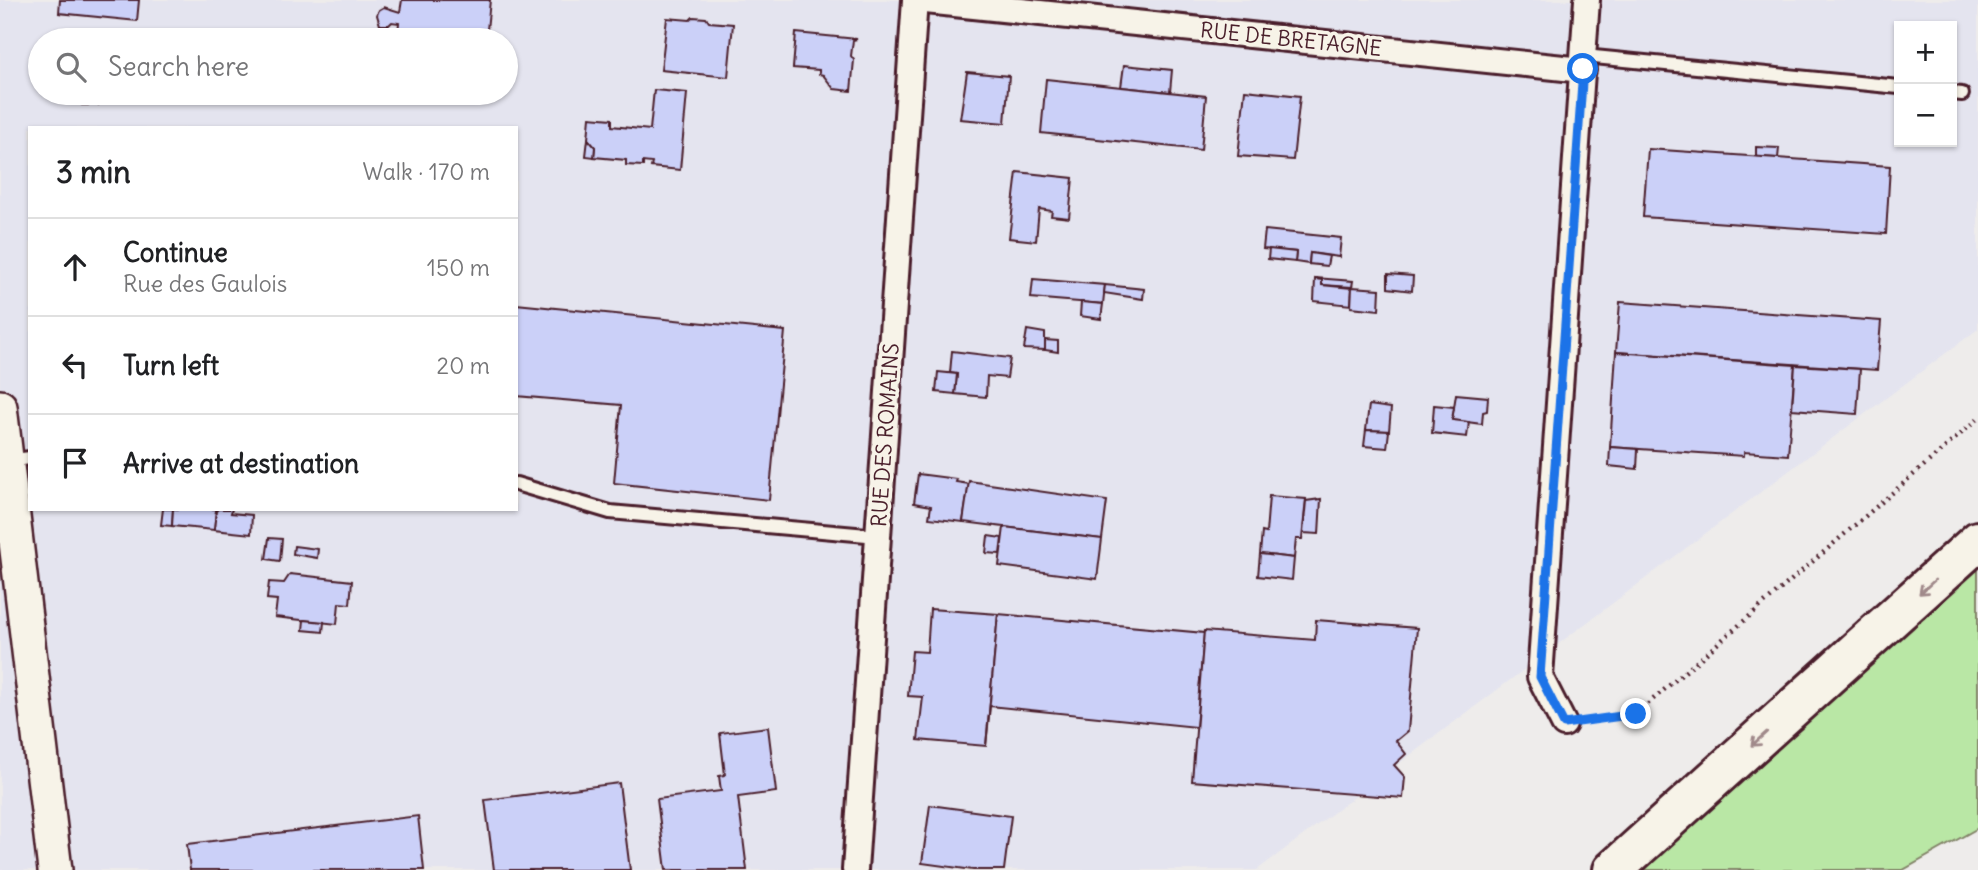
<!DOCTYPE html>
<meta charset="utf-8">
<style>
:root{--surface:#fff;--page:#f2f2f2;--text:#202124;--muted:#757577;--line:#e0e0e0}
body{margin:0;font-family:Delius,sans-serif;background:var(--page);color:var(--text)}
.controls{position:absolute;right:21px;top:21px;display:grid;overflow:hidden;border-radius:0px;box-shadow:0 2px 5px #0004}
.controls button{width:63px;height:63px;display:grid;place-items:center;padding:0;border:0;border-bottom:2px solid var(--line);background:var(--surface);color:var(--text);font:35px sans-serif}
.stop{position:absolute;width:21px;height:21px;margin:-16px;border:5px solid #1a73e8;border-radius:50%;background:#fff}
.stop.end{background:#1a73e8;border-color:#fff;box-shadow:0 2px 7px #0008}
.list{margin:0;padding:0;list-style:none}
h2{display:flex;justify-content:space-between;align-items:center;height:91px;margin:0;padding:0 28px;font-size:30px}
h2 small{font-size:23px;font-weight:400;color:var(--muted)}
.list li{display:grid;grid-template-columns:46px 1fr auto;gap:21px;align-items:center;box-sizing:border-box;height:98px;padding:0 28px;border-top:2px solid var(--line)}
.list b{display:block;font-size:26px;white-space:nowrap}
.list p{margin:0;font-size:23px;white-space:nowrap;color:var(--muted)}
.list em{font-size:23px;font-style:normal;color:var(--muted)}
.icon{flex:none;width:38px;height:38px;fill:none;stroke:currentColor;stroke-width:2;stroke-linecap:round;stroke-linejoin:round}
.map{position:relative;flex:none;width:1978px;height:870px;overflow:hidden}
.search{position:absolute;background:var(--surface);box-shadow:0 2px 5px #0004;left:28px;top:28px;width:490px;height:77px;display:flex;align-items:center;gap:18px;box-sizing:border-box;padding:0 24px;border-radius:38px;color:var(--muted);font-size:26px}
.panel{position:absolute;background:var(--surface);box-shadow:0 2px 5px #0004;left:28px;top:126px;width:490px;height:385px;border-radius:0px}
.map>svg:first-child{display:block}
.built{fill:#e4e4ef;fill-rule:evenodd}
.green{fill:#b9e7a5;stroke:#828368;stroke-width:2}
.building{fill:#cbd0f8;stroke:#4a1f2b;stroke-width:2}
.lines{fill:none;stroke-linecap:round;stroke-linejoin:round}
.service-casing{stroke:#4a1f2b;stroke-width:18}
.minor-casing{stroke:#4a1f2b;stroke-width:30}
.secondary-casing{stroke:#4a1f2b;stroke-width:38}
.motorway-casing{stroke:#4a1f2b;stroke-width:44}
.path{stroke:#4a1f2b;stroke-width:4.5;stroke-dasharray:2 5;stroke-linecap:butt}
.service{stroke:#f7f3e8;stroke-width:12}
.minor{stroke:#f7f3e8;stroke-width:24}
.secondary{stroke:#f7f3e8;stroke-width:33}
.motorway{stroke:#f7f3e8;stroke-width:38}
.oneway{stroke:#a0898a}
.route{stroke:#1a73e8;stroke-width:9}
.labels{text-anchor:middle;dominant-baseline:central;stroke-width:7;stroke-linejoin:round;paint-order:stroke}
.street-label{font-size:21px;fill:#4a1f2b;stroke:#f7f3e8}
</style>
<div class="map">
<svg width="1978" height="870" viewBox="0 0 1978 870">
<rect width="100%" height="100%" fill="#eeeceb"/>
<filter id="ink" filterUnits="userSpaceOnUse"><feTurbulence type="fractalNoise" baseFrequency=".0143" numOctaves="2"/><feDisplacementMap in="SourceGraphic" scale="14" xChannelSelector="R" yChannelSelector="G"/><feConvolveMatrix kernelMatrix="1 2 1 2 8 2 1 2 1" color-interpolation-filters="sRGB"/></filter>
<g filter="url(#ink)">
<!-- built -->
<path class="built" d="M0,0H1978V329L1257,870H0ZM1899,26H1952V142H1899ZM40,40H506V93H40ZM30,128H516V509H30Z"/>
<!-- green -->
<polygon class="green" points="1978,560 1978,828 1903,870 1625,870"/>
<!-- building -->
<g class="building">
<polygon points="60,0 139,0 137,21 59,13"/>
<polygon points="402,0 490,0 486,40 397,40 399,23 392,22 389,25 380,25 377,15 379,10 384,7 400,12"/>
<polygon points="693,17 706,18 709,22 733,24 728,77 661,70 667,18 690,20"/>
<polygon points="796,33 857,39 853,40 851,56 854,60 851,91 834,89 823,75 819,74 819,70 793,68"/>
<polygon points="98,35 139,39 139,40 98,40"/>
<polygon points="1124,65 1172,70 1170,92 1121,87"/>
<polygon points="967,72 1009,76 1005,123 960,119"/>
<polygon points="1046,79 1206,96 1201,150 1041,133"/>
<polygon points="654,90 687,93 680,170 651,167 652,163 643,162 643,166 626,165 626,160 594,157 595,147 588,139 590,117 612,119 612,126 650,130"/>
<polygon points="1245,90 1300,96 1293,160 1238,156"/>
<polygon points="62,93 98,93 98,97 62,96"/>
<polygon points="98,93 120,93 120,98 98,97"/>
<polygon points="82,96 98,97 98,105 82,105"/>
<polygon points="588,139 595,147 594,157 586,156"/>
<polygon points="1756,147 1779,148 1778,158 1756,157"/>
<polygon points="1648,149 1890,166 1886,234 1643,217"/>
<polygon points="1017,172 1073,178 1069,218 1051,216 1052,211 1039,209 1036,241 1009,238"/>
<polygon points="1265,230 1341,238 1339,257 1310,253 1309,264 1295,262 1296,252 1263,249"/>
<polygon points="1269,249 1296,252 1295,262 1268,259"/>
<polygon points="1310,253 1329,256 1327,266 1309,264"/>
<polygon points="1388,274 1413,276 1412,291 1388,288"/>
<polygon points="1315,278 1353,281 1352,287 1322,285 1322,280"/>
<polygon points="1033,279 1105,285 1103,304 1031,298"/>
<polygon points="1315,279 1322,280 1322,285 1352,288 1351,305 1314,301"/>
<polygon points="1105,285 1144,289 1143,299 1104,293"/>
<polygon points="1352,287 1380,289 1379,310 1351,307"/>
<polygon points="1081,302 1103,304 1101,319 1080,316"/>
<polygon points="1620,302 1881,321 1877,370 1616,352"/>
<polygon points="516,304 785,331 769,500 614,483 621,405 516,396"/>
<polygon points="1027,330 1045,333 1045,350 1024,349"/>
<polygon points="1045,340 1058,341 1058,352 1045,350"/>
<polygon points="952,351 1010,358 1007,378 987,376 986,397 955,394 957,374 950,373"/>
<polygon points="1616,352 1795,365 1788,455 1744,452 1744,456 1610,447"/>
<polygon points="1795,365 1860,369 1857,414 1792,409"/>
<polygon points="938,372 957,374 955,394 936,392"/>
<polygon points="1456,394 1488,397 1487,411 1483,412 1482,424 1452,420"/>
<polygon points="1369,405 1391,408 1389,431 1366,430"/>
<polygon points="1434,405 1454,407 1452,420 1469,422 1467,437 1432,433"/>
<polygon points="1366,430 1389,431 1387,448 1364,446"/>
<polygon points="1610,447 1638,449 1637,469 1609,466"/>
<polygon points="918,474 957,479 956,482 969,484 963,522 929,518 931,506 914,503"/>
<polygon points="969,481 1107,501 1102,539 963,522"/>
<polygon points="1269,496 1306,499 1302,539 1296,539 1294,558 1260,554 1262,532 1266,533"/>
<polygon points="1321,499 1319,534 1303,533 1306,501"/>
<polygon points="163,509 173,509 172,526 161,525"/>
<polygon points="173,509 218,509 216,511 214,530 172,526"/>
<polygon points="218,509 232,509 231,513 252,515 251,534 214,530 216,511"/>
<polygon points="1004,527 1102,539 1097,579 999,566"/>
<polygon points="988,536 1002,538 1000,554 986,553"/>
<polygon points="269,538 282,539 280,561 266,559"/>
<polygon points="294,546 318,549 317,558 293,554"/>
<polygon points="1260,554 1294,558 1292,580 1258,576"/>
<polygon points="290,574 352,581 350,604 339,603 337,624 275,617 277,600 267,599 269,582 284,583"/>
<polygon points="930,609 998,614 986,746 918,740 923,697 908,696 912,651 927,652"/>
<polygon points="998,614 1204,633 1196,727 990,706 986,746"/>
<polygon points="304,620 324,622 323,632 303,630"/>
<polygon points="1316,620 1417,628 1408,731 1396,741 1406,754 1394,765 1405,777 1403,798 1192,781 1204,631 1315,640"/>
<polygon points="768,727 776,792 738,797 747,870 666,870 657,799 721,791 719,776 725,775 720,733"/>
<polygon points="619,783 630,870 494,870 485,800"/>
<polygon points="930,805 1011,816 1004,870 973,870 922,863"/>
<polygon points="418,816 424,870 190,870 187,844"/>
</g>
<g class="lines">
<!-- service casing -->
<g class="service-casing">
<g id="service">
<polyline points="1584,56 1899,87"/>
<polyline points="1952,93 1962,94"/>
<polyline points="7,461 30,458"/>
<polyline points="516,484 610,512 878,536"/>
</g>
</g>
<!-- minor casing -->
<g class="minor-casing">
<g id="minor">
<polyline points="916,0 1583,70"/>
<polyline points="1564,724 1540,677 1587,0"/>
<polyline points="855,870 915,0"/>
</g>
</g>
<!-- secondary casing -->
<g class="secondary-casing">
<polyline id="secondary" points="0,407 55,870"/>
</g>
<!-- motorway casing -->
<g class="motorway-casing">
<polyline id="motorway" points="1613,870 1978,541"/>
</g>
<!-- path -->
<polyline class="path" points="1589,721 1636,714 1978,419"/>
<!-- service -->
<use href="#service" class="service"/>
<!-- minor -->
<use href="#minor" class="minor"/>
<!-- secondary -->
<use href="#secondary" class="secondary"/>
<!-- motorway -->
<use href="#motorway" class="motorway"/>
</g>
<!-- one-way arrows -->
<defs><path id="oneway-shaft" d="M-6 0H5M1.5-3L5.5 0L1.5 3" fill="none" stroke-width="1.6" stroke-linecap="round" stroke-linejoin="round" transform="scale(1.75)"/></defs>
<g class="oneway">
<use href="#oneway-shaft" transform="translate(1927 587) rotate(138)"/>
<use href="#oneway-shaft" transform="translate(1759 739) rotate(138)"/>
</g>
</g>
<g class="lines" filter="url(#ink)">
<!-- route -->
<polyline class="route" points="1583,69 1540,677 1564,724 1636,714"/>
</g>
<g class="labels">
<!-- street labels -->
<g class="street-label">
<text transform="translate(1291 39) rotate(6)">RUE DE BRETAGNE</text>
<text transform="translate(885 435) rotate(-86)">RUE DES ROMAINS</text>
</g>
</g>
</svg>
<div class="controls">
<button>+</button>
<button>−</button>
</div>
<div class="stop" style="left:1583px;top:69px"></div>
<div class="stop end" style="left:1636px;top:714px"></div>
<div class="search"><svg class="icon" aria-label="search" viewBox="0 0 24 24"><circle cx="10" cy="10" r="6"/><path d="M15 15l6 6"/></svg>Search here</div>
<section class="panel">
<h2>3 min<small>Walk · 170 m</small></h2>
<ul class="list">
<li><svg class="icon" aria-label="ahead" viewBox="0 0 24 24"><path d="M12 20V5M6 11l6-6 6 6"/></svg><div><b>Continue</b><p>Rue des Gaulois</p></div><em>150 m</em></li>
<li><svg class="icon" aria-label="left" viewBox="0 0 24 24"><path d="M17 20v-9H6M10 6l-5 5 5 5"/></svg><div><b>Turn left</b></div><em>20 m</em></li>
<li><svg class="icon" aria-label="arrive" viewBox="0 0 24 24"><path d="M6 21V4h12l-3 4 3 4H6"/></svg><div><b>Arrive at destination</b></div></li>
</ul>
</section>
</div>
